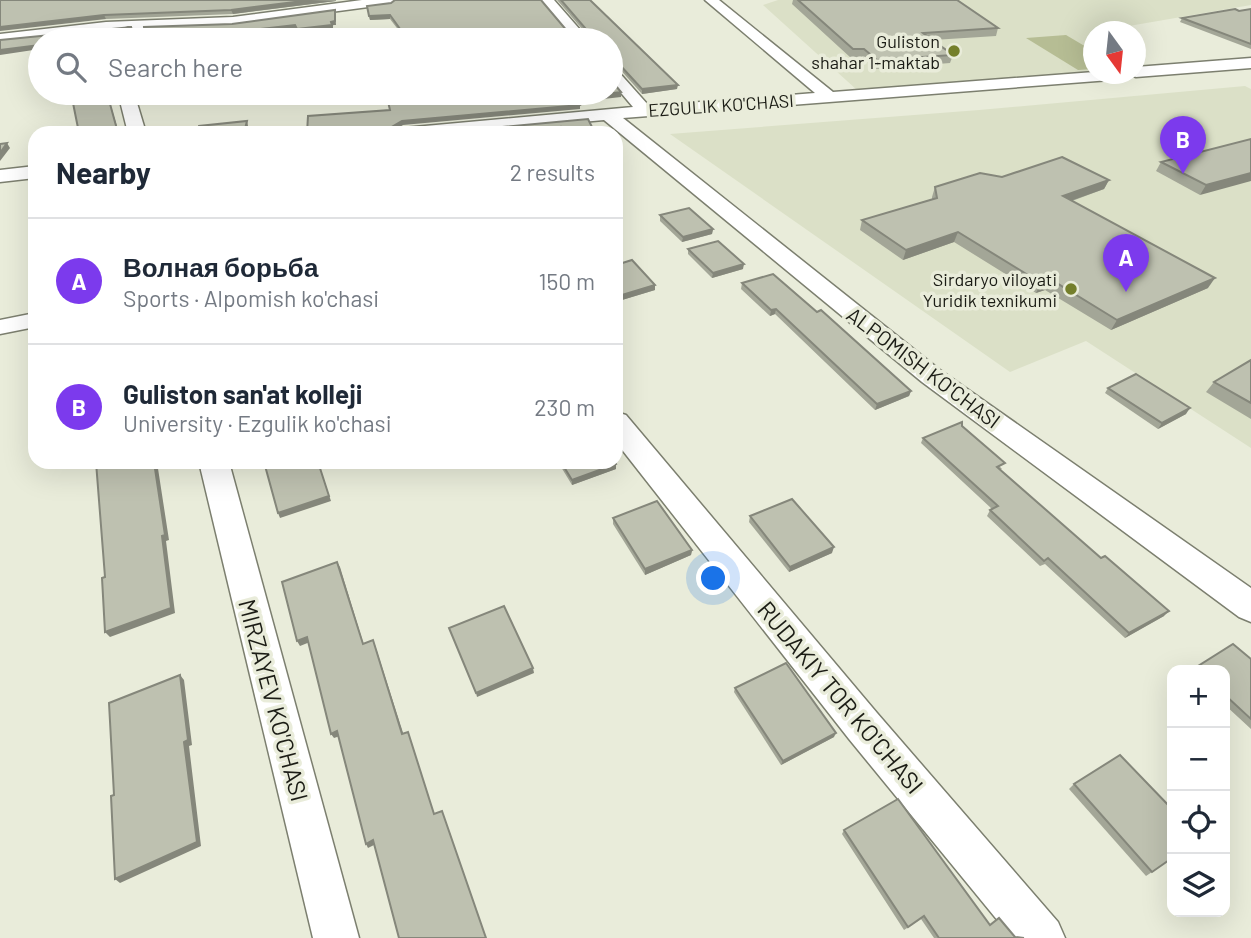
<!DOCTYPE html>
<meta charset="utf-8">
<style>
:root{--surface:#fff;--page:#f6f6f7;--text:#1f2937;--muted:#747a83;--line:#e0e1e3;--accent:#7c3aed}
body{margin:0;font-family:Barlow,sans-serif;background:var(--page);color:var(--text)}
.controls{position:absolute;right:21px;bottom:21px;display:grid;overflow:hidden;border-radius:14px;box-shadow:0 7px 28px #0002}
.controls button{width:63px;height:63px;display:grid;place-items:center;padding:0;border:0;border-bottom:2px solid var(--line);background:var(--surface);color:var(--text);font:35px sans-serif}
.compass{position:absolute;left:1083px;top:21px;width:63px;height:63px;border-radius:50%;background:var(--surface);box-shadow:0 7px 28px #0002;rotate:165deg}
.you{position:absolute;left:714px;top:579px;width:24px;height:24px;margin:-18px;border:5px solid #fff;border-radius:50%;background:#1a73e8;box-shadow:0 0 0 10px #1a73e833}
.badge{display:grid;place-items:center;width:46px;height:46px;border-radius:50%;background:var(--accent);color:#fff;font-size:23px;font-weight:700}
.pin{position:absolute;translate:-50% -58px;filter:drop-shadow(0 2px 4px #0008)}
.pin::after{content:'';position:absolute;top:37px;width:24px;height:21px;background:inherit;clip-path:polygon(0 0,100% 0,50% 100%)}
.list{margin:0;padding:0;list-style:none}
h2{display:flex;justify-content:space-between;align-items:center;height:91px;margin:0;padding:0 28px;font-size:30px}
h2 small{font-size:23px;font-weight:400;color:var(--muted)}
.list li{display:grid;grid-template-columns:46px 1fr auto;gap:21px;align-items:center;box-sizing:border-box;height:126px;padding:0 28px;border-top:2px solid var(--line)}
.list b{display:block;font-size:26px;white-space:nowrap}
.list p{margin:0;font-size:23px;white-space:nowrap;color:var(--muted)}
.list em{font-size:23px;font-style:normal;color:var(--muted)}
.icon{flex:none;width:38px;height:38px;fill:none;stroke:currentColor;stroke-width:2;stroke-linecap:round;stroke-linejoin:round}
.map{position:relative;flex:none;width:1251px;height:938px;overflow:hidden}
.search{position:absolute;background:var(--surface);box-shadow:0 7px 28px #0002;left:28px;top:28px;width:595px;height:77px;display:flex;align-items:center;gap:18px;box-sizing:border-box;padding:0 24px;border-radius:38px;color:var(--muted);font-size:26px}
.panel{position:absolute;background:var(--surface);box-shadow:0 7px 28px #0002;left:28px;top:126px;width:595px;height:343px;border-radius:21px}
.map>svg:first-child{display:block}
.built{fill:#dbe0c7}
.green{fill:#b6bd94}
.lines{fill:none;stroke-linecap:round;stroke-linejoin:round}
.street-casing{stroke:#7c7f6f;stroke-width:3}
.street{fill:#fff;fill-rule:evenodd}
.wall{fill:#a3a697}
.shaded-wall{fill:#85877b}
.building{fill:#bec1b0;stroke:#85877b;stroke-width:2}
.poi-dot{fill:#747f2b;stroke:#e9ecda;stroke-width:2.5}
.labels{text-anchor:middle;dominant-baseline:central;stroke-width:7;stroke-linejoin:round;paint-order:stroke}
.far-poi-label{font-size:18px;fill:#1b1c15;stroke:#e9ecda;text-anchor:end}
.far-street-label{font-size:18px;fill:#1b1c15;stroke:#e9ecda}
.street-label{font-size:21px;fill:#1b1c15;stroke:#e9ecda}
.near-street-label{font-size:24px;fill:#1b1c15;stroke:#e9ecda}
</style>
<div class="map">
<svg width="1251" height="938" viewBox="0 0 1251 938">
<rect width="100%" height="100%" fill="#e9ecda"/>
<!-- built -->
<g class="built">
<polygon points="778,0 1251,0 1251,5 1094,32 1093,71 857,90 763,5"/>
<polygon points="1245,86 1251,89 1251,448 1086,341 1010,372 670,134 979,110"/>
</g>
<!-- green -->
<polygon class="green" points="1066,35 1093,51 1093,69 1078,70 1026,38"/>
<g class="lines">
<!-- street casing -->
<g class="street-casing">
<g id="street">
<polygon points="362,0 397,0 391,4 233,25 106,30 0,42 0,34 106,22 233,17"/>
<polygon points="541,0 554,0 589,40 575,40"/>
<polygon points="705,0 719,0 833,92 1094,72 1136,74 1136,67 1251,58 1251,68 1136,77 1130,75 1123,79 623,118 940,370 1251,588 1251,622 1239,617 922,382 604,120 461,133 394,133 403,128 633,107 611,81 611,67 616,69 649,106 815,93"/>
<polygon points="118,93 134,93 146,133 128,133"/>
<polygon points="35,166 35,178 0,182 0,170"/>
<polygon points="35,313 35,327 0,334 0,320"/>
<polygon points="616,412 626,415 877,713 1058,922 1065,938 1012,938 849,739 616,442"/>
<polygon points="199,462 229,462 359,938 313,938"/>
</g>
</g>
<!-- street -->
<use href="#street" class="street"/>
</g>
<!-- wall -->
<g class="wall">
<polygon points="0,0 336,0 336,1 233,14 106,19"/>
<polygon points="557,0 590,0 677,89 642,94 618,67 611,65 611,40 406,40 390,19 370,20 367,6 391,3 573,38 590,38"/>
<polygon points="793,0 957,0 998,28 996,36 933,40 953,55 950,63 875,69 862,57 851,58 792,4"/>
<polygon points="1251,9 1251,49 1180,22 1182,18"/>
<polygon points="1251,139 1200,195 1156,171 1161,162"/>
<polygon points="1002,177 1109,180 1104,189 1072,201 1208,288 1111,330 1045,290 1036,293 954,242 903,260 860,230 862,220 932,199 932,197 935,187"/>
<polygon points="660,215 713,229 712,234 682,242 660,221"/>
<polygon points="688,249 743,269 712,278 688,254"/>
<polygon points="616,265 655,290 622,300 616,294"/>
<polygon points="742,283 817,312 911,391 909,396 875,410 775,314 770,316 741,289"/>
<polygon points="1251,360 1251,419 1206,392 1214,382"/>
<polygon points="1108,388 1186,414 1158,429 1105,393"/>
<polygon points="962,426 1002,469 1000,470 1164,616 1125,638 1045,564 1040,566 987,516 990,510 992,509 921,443 923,438"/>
<polygon points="558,462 615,462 616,469 572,485"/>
<polygon points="750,516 832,553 789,572 749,522"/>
<polygon points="613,518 692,550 691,555 645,575 613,524"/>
<polygon points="1251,659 1251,729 1225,705 1225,670 1193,670 1195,668"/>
<polygon points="735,688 834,737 781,765 734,692"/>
<polygon points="1074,784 1152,872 1146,876 1069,789"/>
<polygon points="844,830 990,925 1015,937 1024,938 934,938 921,919 904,930 842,834"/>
</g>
<!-- shaded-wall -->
<g class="shaded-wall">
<polygon points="311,0 336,1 233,14 231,10"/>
<polygon points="335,10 336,25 333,25 333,29 298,33 297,29 331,22"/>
<polygon points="104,15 106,19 0,31 0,27"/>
<polygon points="390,15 390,19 370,20 369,16"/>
<polygon points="295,25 297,29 201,40 174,40 174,39"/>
<polygon points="132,27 134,32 92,38 93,40 90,33"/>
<polygon points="40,45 40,49 0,55 0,50"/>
<polygon points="678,85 677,89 642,94 642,89"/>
<polygon points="621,92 621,97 577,102 577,98"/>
<polygon points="107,93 119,133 118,133"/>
<polygon points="580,105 580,109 403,125 391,133 390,128 402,121"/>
<polygon points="247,121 248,126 247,133 244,133"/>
<polygon points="7,143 10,148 0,161 0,153"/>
<polygon points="1251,173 1251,181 1200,195 1206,185"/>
<polygon points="1109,180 1104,189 1059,205 1063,196"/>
<polygon points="713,229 712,234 682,242 683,237"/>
<polygon points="958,232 954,242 903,260 906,250"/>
<polygon points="744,264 743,269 712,278 713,273"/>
<polygon points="1215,278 1208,288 1111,330 1117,320"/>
<polygon points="1050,279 1045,290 1036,293 1041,283"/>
<polygon points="655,285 655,290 622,300 622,295"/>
<polygon points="776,309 775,314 770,316 771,310"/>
<polygon points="911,391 909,396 875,410 877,404"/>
<polygon points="1190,408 1186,414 1158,429 1162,423"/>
<polygon points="154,462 157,462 169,540 166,541 175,613 110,637 105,632 162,536"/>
<polygon points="318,462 331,501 280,518 278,513"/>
<polygon points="616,464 616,469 572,485 572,480"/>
<polygon points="834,547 832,553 789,572 790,567"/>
<polygon points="692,550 691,555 645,575 645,569"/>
<polygon points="337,562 340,567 365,649 363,644"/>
<polygon points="1169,611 1164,616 1125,638 1129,633"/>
<polygon points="307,637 310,642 300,646 297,641"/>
<polygon points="373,640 375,645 405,739 402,734"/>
<polygon points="533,668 534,673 477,697 476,693"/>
<polygon points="180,675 184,680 192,745 189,746 201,846 120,883 115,879"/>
<polygon points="337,731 340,736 334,738 331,734"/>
<polygon points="836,733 834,737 781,765 783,761"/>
<polygon points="373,840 376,844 368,848 366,844"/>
</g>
<!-- building -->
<g class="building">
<polygon points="0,0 311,0 231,10 104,15 0,27"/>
<polygon points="395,0 541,0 573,38 589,38 592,36 561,0 590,0 678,85 642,89 618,63 611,61 611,40 408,40 390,15 369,16 367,6 391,3"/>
<polygon points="798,0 957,0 998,28 923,33 953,55 877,60 864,49 853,49"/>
<polygon points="1235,9 1239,11 1251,9 1251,44 1182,18"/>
<polygon points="335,10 335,21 331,22 332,25 297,29 295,25 174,39 174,40 145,40 144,27 232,24"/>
<polygon points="132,27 90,33 92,40 40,40 40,45 0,50 0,40"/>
<polygon points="611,80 621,92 577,98 580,105 402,121 390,128 393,131 460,131 588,119 595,133 567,133 561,127 555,133 307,133 308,116 390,110 386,93 611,93"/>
<polygon points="71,93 107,93 118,133 79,133"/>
<polygon points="247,121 244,133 197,133 199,126"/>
<polygon points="1251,139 1251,173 1206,185 1161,162"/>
<polygon points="7,143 0,153 0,144"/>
<polygon points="1062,157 1109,180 1063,196 1215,278 1117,320 1050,279 1041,283 958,232 906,250 862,220 937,198 935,187 980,173 1002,177"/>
<polygon points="689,208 713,229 683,237 660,215"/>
<polygon points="718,241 744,264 713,273 688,249"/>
<polygon points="632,260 655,285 622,295 616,288 616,265"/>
<polygon points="773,274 817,312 821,310 911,391 877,404 776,309 771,310 742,283"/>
<polygon points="1251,360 1251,403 1214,382"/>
<polygon points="1136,374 1190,408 1162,423 1108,388"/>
<polygon points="962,422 962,426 1005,463 997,467 1101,558 1105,556 1169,611 1129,633 1048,558 1044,561 990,510 998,506 923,438"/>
<polygon points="96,462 154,462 165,535 162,536 171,608 105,632 102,578 105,577"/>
<polygon points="264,462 318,462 329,496 278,513"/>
<polygon points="561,462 615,462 616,464 572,480"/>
<polygon points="792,499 834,547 790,567 750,516"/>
<polygon points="657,501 692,550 645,569 613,518"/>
<polygon points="337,562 363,644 373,640 402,734 408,732 434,814 442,811 486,938 399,938 373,840 366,844 337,731 331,734 307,637 297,641 282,582"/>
<polygon points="504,606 533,668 476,693 449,628"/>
<polygon points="1233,644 1251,659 1251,719 1225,695 1225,670 1197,670 1195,668"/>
<polygon points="786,663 836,733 783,761 735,688"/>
<polygon points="180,675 188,740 184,742 197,842 115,879 111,796 114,795 109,703"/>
<polygon points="1120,755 1172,809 1172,858 1152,872 1074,784"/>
<polygon points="898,799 990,925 999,918 1015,937 1024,938 939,938 924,916 908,927 844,830"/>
</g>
<!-- markers -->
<g class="poi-dot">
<circle cx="954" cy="51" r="7"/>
<circle cx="1071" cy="289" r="7"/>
</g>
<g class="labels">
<!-- far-poi labels -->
<g class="far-poi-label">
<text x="940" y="41">Guliston<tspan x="940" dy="21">shahar 1-maktab</tspan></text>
<text x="1057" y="279">Sirdaryo viloyati<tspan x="1057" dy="21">Yuridik texnikumi</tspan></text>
</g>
<!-- far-street labels -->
<g class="far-street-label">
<text transform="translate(721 105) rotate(-4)">EZGULIK KO'CHASI</text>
</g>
<!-- street labels -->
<g class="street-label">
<text transform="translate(924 367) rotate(37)">ALPOMISH KO'CHASI</text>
</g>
<!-- near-street labels -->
<g class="near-street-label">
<text transform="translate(841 697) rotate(50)">RUDAKIY TOR KO'CHASI</text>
<text transform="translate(274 700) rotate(75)">MIRZAYEV KO'CHASI</text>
</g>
</g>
</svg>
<div class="controls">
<button>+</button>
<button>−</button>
<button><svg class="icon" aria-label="locate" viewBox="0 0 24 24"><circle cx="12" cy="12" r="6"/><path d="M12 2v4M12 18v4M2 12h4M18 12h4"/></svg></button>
<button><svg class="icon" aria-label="layers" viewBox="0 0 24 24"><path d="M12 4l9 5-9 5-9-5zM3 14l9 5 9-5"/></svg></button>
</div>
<svg class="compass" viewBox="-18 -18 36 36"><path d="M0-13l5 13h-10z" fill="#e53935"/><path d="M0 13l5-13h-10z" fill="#747a83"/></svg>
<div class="you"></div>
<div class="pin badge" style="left:1126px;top:292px">A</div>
<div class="pin badge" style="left:1183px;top:174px">B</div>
<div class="search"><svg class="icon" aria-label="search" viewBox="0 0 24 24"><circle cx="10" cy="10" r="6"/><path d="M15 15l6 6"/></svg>Search here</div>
<section class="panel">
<h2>Nearby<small>2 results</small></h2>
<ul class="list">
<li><span class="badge">A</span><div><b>Волная борьба</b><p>Sports · Alpomish ko'chasi</p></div><em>150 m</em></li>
<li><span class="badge">B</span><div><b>Guliston san'at kolleji</b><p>University · Ezgulik ko'chasi</p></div><em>230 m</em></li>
</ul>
</section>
</div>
